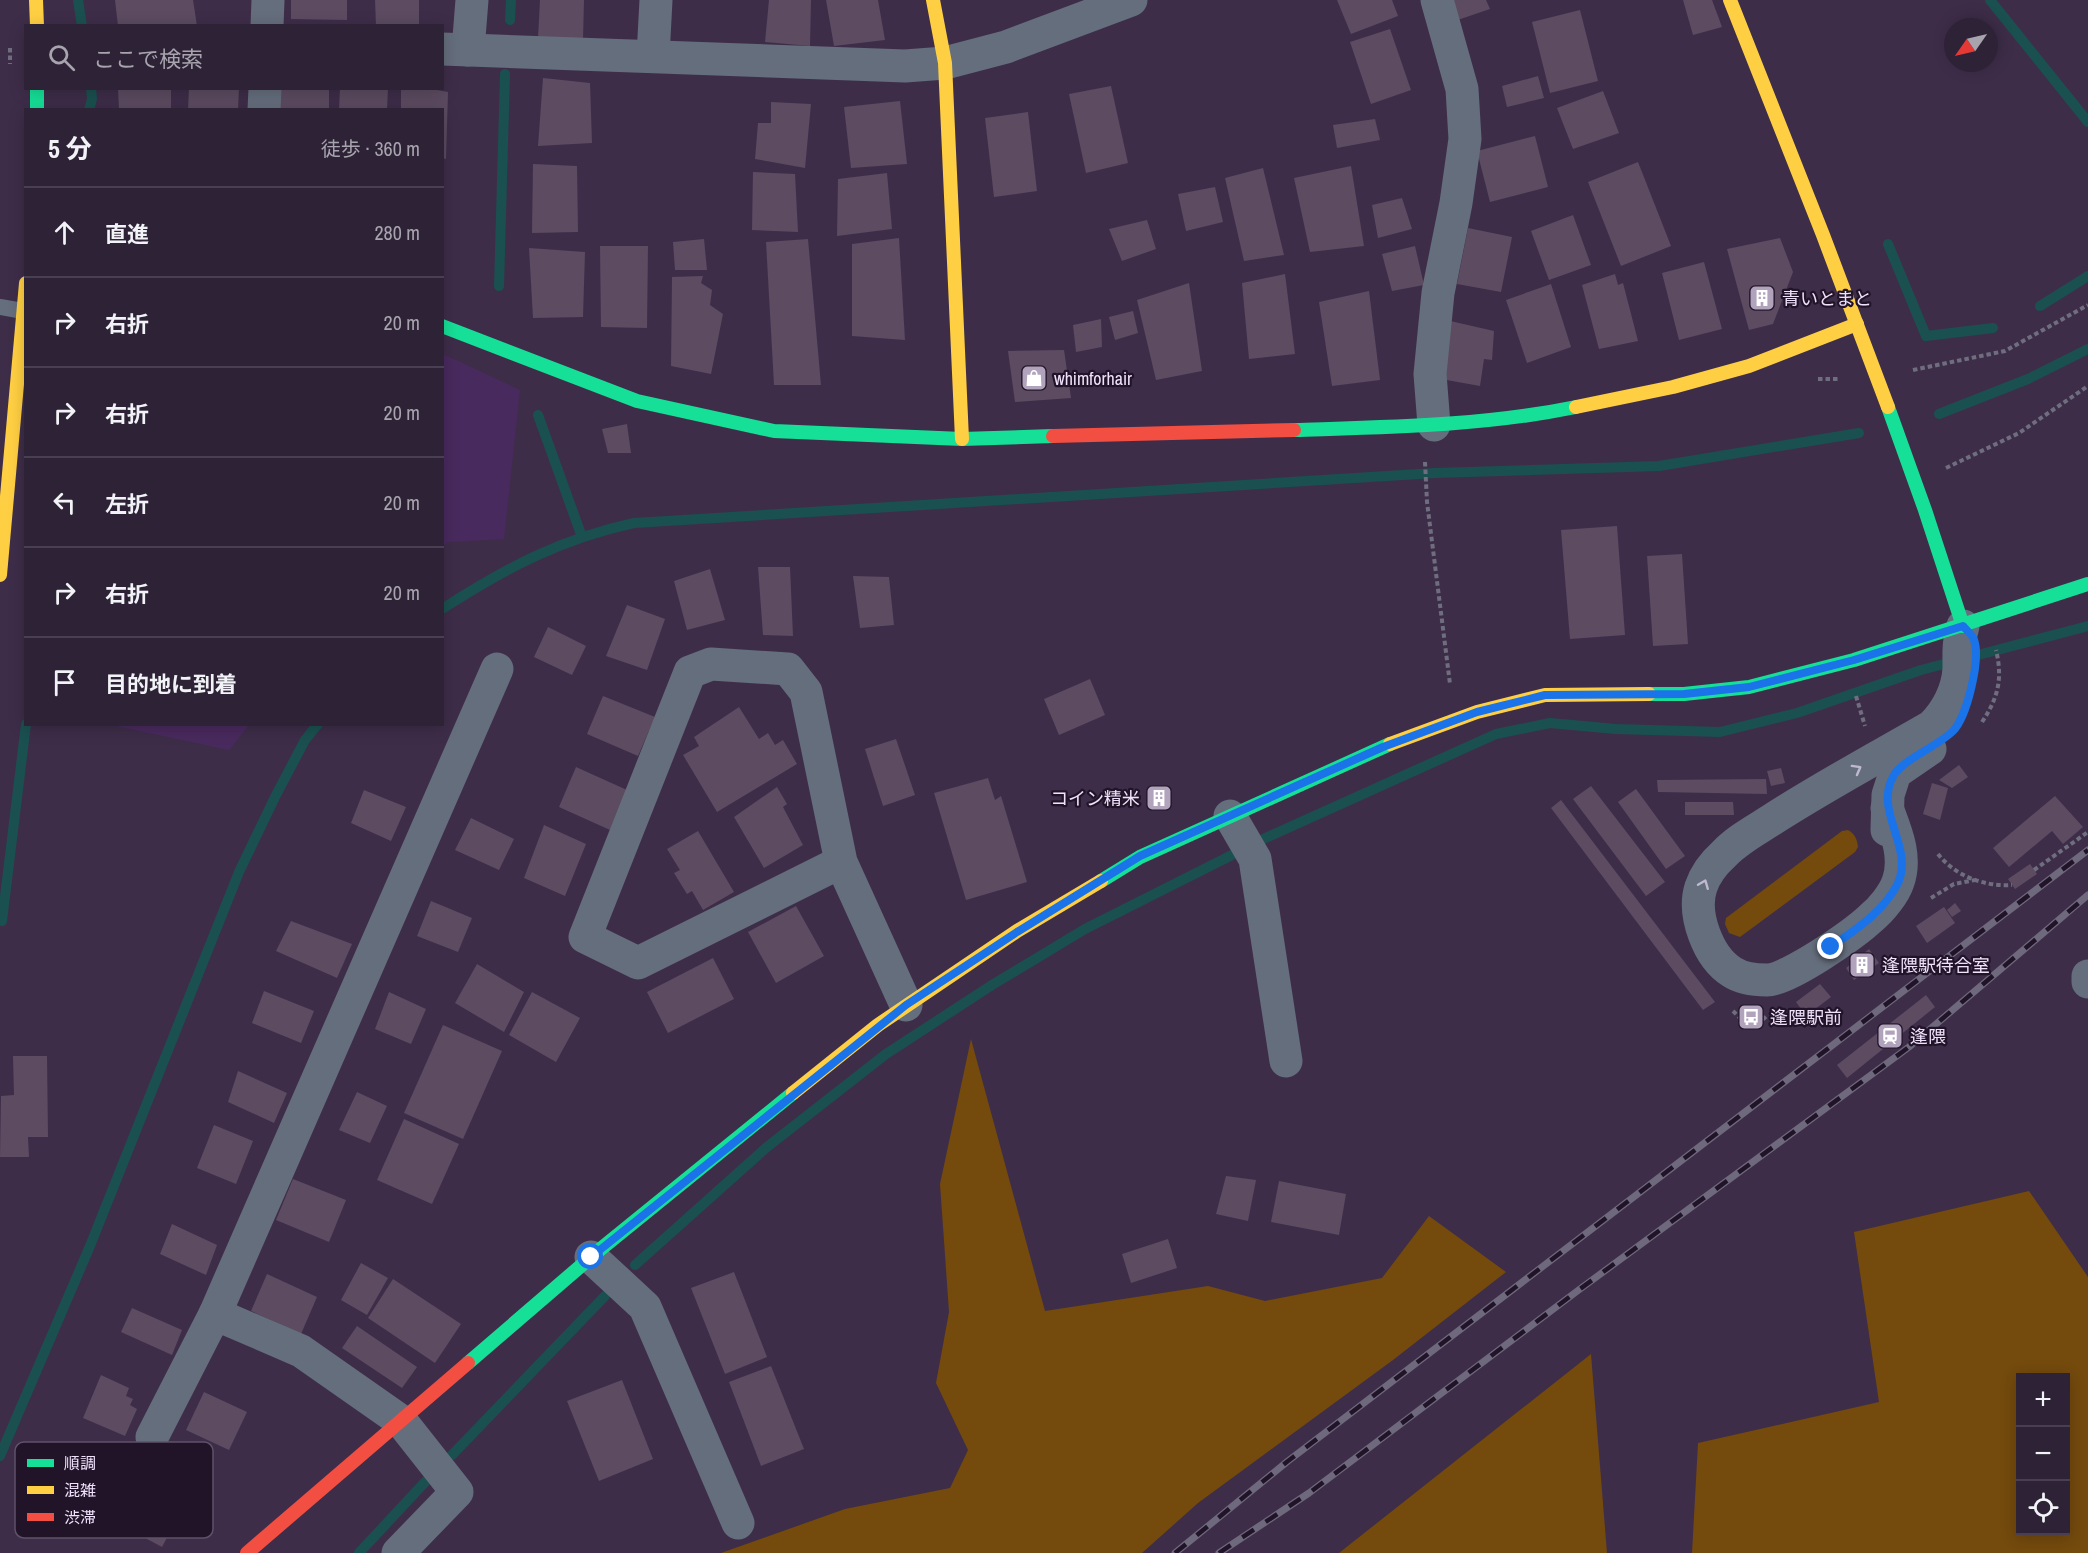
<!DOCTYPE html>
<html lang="ja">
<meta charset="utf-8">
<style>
:root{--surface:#2e2237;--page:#362a3f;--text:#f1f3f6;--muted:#a7a4ad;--line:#493f52}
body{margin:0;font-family:"Archivo Narrow","Noto Sans JP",sans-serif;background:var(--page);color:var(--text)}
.controls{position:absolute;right:18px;bottom:18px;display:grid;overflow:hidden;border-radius:0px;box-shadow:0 3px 15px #0003}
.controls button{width:54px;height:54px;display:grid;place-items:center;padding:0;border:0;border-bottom:2px solid var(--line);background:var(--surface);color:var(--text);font:30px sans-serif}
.compass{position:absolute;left:1944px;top:18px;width:54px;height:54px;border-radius:50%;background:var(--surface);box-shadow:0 3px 15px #0003;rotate:236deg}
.stop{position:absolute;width:18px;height:18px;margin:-14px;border:4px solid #1a73e8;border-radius:50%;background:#fff}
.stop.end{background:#1a73e8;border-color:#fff;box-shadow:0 2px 6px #0008}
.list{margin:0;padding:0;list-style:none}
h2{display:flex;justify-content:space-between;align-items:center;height:78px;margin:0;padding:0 24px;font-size:26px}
h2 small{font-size:20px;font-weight:400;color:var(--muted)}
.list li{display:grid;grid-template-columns:39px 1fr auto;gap:18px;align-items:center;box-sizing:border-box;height:90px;padding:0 24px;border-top:2px solid var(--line)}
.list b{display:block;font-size:22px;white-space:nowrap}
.list em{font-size:20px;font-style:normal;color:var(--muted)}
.icon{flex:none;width:33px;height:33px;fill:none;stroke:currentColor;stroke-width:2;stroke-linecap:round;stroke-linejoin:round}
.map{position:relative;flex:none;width:2088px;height:1553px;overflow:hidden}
.search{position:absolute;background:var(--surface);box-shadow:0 3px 15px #0003;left:24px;top:24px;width:420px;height:66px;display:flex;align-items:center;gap:15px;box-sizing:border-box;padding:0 21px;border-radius:0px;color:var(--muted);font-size:22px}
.panel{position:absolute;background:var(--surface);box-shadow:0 3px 15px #0003;left:24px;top:108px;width:420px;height:618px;border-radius:0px}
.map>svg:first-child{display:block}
.built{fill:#492a5e}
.green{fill:#744a0d;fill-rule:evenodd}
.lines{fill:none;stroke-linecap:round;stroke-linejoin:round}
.stream{stroke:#1b5050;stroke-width:10}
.building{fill:#5c4b61}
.path{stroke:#6f6e7f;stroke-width:4;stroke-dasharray:4.5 3;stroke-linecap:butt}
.lane{stroke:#656e7d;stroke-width:16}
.street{stroke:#656e7d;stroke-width:33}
.fast{stroke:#16e098;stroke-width:14}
.slow{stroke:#ffcf43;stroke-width:14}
.jam{stroke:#f24e42;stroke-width:14}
.rail-casing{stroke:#6e697c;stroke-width:7}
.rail{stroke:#211429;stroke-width:4.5;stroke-dasharray:14;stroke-linecap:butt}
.oneway{stroke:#bfb9cf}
.route{stroke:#1a73e8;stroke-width:8}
.labels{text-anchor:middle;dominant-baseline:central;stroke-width:4.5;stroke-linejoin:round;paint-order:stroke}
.poi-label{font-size:18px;fill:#f0e2fb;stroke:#211429;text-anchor:start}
.key{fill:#211429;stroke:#5f5268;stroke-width:1.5}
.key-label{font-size:16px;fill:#f0e2fb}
</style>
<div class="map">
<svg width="2088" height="1553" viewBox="0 0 2088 1553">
<rect width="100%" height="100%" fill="#3e2d49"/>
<!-- built -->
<g class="built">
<polygon points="443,354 520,390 504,539 449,542 443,546"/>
<polygon points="111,725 249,725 229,750"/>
</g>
<!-- green -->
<g class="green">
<path d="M1848,830C1855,834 1857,839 1858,847L1855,852L1740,937L1729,933L1725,924L1726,918L1842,831Z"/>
<polygon points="971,1039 1045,1311 1208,1286 1265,1301 1382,1278 1429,1216 1506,1272 1393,1360 1198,1503 1142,1553 721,1553 845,1509 950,1488 968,1450 936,1383 949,1312 940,1184"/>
<path d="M2029,1191L2088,1277V1553H1692L1698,1443L1879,1402L1854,1232ZM2020,1378H2066V1530H2020Z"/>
<polygon points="1591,1354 1607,1553 1339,1553"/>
</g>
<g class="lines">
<!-- stream -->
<g class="stream">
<polyline points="78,0 82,26"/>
<polyline points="1990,0 2088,122"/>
<polyline points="510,20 511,0"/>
<polyline points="89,110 92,99 91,88"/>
<polyline points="1888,244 1926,336 1993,328"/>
<polyline points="499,286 505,74"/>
<polyline points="2040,306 2088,276"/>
<polyline points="1939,414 2028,379 2088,349"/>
<polyline points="538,415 582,537"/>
<path d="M442,609C506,568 560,539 634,523L1435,473L1659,466L1859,433"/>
<polyline points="1261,840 1496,734 1550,723 1616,729 1720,732 1797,713 1921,670 2088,626"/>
<polyline points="2,921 26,724"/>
<polyline points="635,1265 767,1147 886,1054 992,985 1085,929 1236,853"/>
<polyline points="452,1455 605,1296"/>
<polyline points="0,1456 90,1246 239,872 275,797 305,740 318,724"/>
<polyline points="359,1553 426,1481"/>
</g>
</g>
<!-- building -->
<g class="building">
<polygon points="115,0 193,0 197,26 118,26"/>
<polygon points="291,0 347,0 347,20 291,19"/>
<polygon points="375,0 419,0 419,26 376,26"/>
<polygon points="540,0 584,0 583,40 538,38"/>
<polygon points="769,0 811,0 810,46 765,42"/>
<polygon points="826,0 878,0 885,40 834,46"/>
<polygon points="1337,0 1392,0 1398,16 1351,34"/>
<polygon points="1442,0 1486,0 1490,9 1449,23"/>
<polygon points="1683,0 1712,0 1722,27 1693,35"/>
<polygon points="1580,10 1598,81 1550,93 1532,22"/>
<polygon points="1390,29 1411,90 1371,104 1350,42"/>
<polygon points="1538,76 1544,98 1507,107 1502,86"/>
<polygon points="543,78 590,83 592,143 538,146"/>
<polygon points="1111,86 1128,163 1086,173 1069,94"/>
<polygon points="118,88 171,88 171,110 119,110"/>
<polygon points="189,88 239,88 238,110 188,110"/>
<polygon points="276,88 329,88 329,110 275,110"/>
<polygon points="340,88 388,88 387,110 339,110"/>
<polygon points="401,88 426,88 448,92 446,159 442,158 442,110 401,110"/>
<polygon points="1603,91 1619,133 1573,149 1557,108"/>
<polygon points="900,101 907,164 851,168 844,107"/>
<polygon points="771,102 811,104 805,168 755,159 758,123 771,123"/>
<polygon points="1028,112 1037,191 994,197 985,118"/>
<polygon points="1375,119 1380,140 1337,148 1333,125"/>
<polygon points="1535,136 1548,187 1490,202 1477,151"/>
<polygon points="1638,162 1671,246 1621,266 1588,182"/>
<polygon points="533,164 577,166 578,232 532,233"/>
<polygon points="1351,166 1364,246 1310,252 1294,178"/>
<polygon points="1263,168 1284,255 1244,261 1225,178"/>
<polygon points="753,172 795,174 798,232 752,230"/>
<polygon points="887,173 892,229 837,236 838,179"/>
<polygon points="1215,187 1223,222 1186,231 1178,194"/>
<polygon points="1402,198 1412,229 1378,238 1372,205"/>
<polygon points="1573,215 1591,265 1549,280 1531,231"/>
<polygon points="1147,220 1156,249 1122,261 1109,229"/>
<polygon points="1468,228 1512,237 1501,292 1457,284"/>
<polygon points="899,238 905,340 852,336 852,244"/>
<polygon points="1780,238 1793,272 1773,324 1749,330 1727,249"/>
<polygon points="704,239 707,270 675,270 673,242"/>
<polygon points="808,239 821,385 774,385 766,242"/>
<polygon points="600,246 648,246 647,328 601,327"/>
<polygon points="1415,246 1424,285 1392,291 1382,254"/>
<polygon points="529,248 585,252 583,317 533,318"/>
<polygon points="1704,262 1722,329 1679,340 1662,273"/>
<polygon points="1285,274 1295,354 1249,359 1242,283"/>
<polygon points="1615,274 1618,285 1623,283 1638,341 1599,349 1582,285"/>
<polygon points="703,276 701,283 712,290 710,305 723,314 711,374 671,366 672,277"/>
<polygon points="1189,283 1202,371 1156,380 1137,300"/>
<polygon points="1551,284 1571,347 1527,363 1506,300"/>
<polygon points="1369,291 1380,380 1332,386 1319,302"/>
<polygon points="1133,311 1138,333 1115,340 1109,317"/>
<polygon points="1101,319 1102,347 1076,352 1073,325"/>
<polygon points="1446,320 1494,331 1492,360 1484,359 1480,386 1441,379"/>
<polygon points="1064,350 1071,398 1015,402 1008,351"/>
<polygon points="627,424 631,453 608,453 602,429"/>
<polygon points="1617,526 1625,635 1570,639 1561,530"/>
<polygon points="1682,554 1688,644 1653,646 1647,556"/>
<polygon points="758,567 790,567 793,636 763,635"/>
<polygon points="710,569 725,620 687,630 674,581"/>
<polygon points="853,576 889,577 894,625 860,628"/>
<polygon points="627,605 665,619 647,670 606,656"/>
<polygon points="548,627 586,646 572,675 534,657"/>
<polygon points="1090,679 1105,715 1059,735 1044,699"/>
<polygon points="603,696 655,717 638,756 587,734"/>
<polygon points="739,707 759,739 768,733 775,745 783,740 797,764 717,812 683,755 699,746 694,737"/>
<polygon points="896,739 915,795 883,806 865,749"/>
<polygon points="1959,765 1968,777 1952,788 1939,780"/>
<polygon points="576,767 627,790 610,830 559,807"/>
<polygon points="1781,768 1785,783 1771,786 1767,771"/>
<polygon points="988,778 995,800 1001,796 1027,882 966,900 934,793"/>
<polygon points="1766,779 1767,794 1658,792 1657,780"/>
<polygon points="1932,783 1948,788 1940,820 1923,814"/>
<polygon points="1591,786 1665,882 1646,896 1573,799"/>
<polygon points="777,787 787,804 783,807 803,845 764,868 734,817"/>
<polygon points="1636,789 1685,856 1666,869 1618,802"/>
<polygon points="364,790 406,807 391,841 351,823"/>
<polygon points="1165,791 1168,800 1153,805 1149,796"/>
<polygon points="2055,796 2083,827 2063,844 2052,831 2009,867 1993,848"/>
<polygon points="1561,800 1715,1002 1703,1010 1551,808"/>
<polygon points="1685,802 1733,802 1734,815 1685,815"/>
<polygon points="471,818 514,839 499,870 455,850"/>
<polygon points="544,825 586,844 565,896 524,878"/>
<polygon points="698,831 734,892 703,910 692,891 687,894 674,873 680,870 667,849"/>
<polygon points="2030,864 2037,874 2015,889 2008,879"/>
<polygon points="431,901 472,918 458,952 417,936"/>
<polygon points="1955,903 1961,911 1952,917 1947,910"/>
<polygon points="796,906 824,956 776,983 748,932"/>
<polygon points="1944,907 1955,923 1927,943 1916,926"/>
<polygon points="291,921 352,944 337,978 276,951"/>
<polygon points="1869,949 1879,963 1854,980 1846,968"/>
<polygon points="713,958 734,999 668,1033 647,992"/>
<polygon points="477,964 524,992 504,1032 455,1003"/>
<polygon points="1820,984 1831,997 1806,1016 1796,1002"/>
<polygon points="264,991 314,1011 301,1043 252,1023"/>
<polygon points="389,992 426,1009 411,1044 375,1029"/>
<polygon points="532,992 580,1018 556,1062 509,1035"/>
<polygon points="1926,995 1935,1007 1847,1078 1837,1065"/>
<polygon points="443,1025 502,1051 463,1139 404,1113"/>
<polygon points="13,1056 47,1056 48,1137 28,1137 29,1157 0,1157 1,1096 14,1095"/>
<polygon points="238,1071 287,1093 274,1123 228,1102"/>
<polygon points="357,1092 387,1106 370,1143 339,1130"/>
<polygon points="404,1119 459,1144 432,1204 377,1180"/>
<polygon points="214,1125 253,1141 236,1184 197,1168"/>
<polygon points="1226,1176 1256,1180 1248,1221 1216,1214"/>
<polygon points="293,1179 346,1200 329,1242 276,1220"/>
<polygon points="1279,1181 1346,1194 1339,1235 1271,1222"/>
<polygon points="172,1224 217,1245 206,1275 160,1254"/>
<polygon points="1168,1239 1177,1268 1131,1283 1122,1254"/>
<polygon points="361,1263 388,1278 367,1315 341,1300"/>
<polygon points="734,1272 767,1357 725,1374 691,1288"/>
<polygon points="267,1274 317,1297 301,1334 251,1311"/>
<polygon points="393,1279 461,1324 435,1363 368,1318"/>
<polygon points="132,1308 182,1330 172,1355 121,1332"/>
<polygon points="357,1326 417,1367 402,1388 342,1348"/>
<polygon points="771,1366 804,1449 761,1466 729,1382"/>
<polygon points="101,1375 129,1388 126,1396 133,1399 130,1405 137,1409 125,1436 83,1418"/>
<polygon points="622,1380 653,1459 599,1481 567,1401"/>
<polygon points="204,1392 247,1412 229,1450 186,1430"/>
<polygon points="160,1483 188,1498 162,1547 134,1532"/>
</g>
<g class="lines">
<!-- path -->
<g class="path">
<polyline points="10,48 10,64"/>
<polyline points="1913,370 2005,351 2088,305"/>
<polyline points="1818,379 1839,379"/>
<polyline points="1425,462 1427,502 1450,684"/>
<polyline points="1946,468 2019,433 2088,386"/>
<polyline points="1856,696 1865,726"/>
<path d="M1982,722C1998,698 2003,679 1996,650"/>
<path d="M1938,854C1955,876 1985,887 2012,885"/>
<polyline points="2034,870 2088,832"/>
<polyline points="1931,898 1954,884 1975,880"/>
<polyline points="1733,1011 1748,1026 1757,1024 1767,1016"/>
</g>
<!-- lane -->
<polyline class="lane" points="0,307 23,311"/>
<!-- street -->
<g class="street">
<polyline points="267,26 268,0"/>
<polyline points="442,49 905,66 945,63 1006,47 1131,0"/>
<polyline points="468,50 472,0"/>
<polyline points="653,56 656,0"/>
<polyline points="264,110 265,88"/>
<polyline points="1434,425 1430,374 1438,293 1456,203 1465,139 1462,89 1437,0"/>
<path d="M1887,808C1896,832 1907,857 1898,882C1894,894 1881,910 1871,918C1854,934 1788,980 1767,980C1756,980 1741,978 1732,972C1708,957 1692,914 1701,887C1705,875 1714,863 1724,854C1738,839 1758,829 1776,817C1826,785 1880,756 1932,726C1947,711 1958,690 1959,668C1959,650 1958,645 1963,626"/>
<polyline points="1230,816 1255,859 1286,1061"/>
<polyline points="1887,830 1888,795 1895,773 1930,749"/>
<polyline points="841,862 638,963 585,937 690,672 711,664 788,669 806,692 841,862 906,1005"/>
<polyline points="2088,976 2088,982"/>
<polyline points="591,1257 645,1307 738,1523"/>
<polyline points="215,1314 301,1351 401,1421 457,1492 398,1553"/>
<polyline points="152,1437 215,1314 497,669"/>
</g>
<!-- fast -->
<g class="fast">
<polyline points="37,88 37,110"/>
<polyline points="442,326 637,401 774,431 962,439 1053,436"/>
<polyline points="1888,407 1925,510 1963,626"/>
<path d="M1294,430C1388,427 1483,426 1576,407"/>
<polyline points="1649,694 1684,694 1749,687 1854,660 2088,584"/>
<polyline points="1101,881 1140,857 1390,744"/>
<polyline points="468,1363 597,1252 793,1093"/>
</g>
<!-- slow -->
<g class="slow">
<polyline points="36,0 37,26"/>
<polyline points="933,0 945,63 962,439"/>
<polyline points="1730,0 1823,235 1888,407"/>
<polyline points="1576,407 1673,387 1749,366 1857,324"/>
<polyline points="0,575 26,283"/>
<polyline points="1390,744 1477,712 1545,695 1649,694"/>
<polyline points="793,1093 878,1025 1017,931 1101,881"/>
</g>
<!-- jam -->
<g class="jam">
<polyline points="1053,436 1294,430"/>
<polyline points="247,1553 468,1363"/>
</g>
<!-- rail casing -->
<g class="rail-casing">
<g id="rail">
<polyline points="1175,1553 1288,1461 2088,850"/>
<polyline points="1219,1553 1309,1493 1580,1289 1909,1047 2088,895"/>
</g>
</g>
<!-- rail -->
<use href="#rail" class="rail"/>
</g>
<!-- one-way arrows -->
<defs><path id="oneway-chevron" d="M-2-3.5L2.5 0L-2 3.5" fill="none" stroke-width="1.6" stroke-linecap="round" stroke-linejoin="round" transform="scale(1.5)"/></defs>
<g class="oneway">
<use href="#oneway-chevron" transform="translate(1857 769) rotate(-29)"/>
<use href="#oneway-chevron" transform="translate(1704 884) rotate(-68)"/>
</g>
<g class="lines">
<!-- route -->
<path class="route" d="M591,1257L906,1005L1017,932L1140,856L1383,747L1477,712L1545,695L1684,694L1749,687L1854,660L1963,626C1966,630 1973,635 1974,640C1981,659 1967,717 1953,731C1938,746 1904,759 1894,775C1872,811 1916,848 1897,885C1882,913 1856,929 1831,947"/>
</g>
<!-- icons -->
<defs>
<g id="building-square" transform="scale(1.35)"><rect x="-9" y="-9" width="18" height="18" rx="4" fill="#b2a3bd" stroke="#211429"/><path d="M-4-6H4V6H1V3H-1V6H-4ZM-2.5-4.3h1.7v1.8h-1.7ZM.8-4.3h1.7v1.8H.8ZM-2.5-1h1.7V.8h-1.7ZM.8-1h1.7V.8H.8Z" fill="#fff"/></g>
<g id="shop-square" transform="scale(1.35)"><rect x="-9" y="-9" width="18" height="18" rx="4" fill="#b2a3bd" stroke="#211429"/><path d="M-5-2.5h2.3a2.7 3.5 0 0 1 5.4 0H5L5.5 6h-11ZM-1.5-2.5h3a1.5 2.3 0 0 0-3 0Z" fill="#fff"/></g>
<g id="bus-square" transform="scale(1.35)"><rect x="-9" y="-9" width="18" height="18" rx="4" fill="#b2a3bd" stroke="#211429"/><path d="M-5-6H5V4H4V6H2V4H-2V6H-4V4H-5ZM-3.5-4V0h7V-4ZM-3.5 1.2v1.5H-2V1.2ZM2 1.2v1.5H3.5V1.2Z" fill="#fff"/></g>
<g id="station-square" transform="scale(1.35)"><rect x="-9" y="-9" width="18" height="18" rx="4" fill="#b2a3bd" stroke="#211429"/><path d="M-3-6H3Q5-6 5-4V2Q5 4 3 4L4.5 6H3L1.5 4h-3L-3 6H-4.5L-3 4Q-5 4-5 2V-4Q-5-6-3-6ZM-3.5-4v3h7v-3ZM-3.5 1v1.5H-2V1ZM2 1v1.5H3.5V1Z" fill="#fff"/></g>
</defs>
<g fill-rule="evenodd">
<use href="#building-square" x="1762" y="298"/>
<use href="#shop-square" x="1034" y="378"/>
<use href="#building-square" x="1159" y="798"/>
<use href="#building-square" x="1862" y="965"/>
<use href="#bus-square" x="1751" y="1017"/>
<use href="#station-square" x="1890" y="1036"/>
</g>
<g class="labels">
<!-- poi labels -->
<g class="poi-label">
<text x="1782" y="298">青いとまと</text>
<text x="1054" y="378">whimforhair</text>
<text x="1140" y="798" text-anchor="end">コイン精米</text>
<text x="1882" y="965">逢隈駅待合室</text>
<text x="1770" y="1017">逢隈駅前</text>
<text x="1910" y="1036">逢隈</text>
</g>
</g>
<!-- legend -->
<rect x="15" y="1442" width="198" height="96" rx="9" class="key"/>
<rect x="27" y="1459" width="27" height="8" fill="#16e098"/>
<rect x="27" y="1486" width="27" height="8" fill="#ffcf43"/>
<rect x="27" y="1513" width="27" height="8" fill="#f24e42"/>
<g class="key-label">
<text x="64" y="1469">順調</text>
<text x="64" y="1496">混雑</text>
<text x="64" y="1523">渋滞</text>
</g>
</svg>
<div class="controls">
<button>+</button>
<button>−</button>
<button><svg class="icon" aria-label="locate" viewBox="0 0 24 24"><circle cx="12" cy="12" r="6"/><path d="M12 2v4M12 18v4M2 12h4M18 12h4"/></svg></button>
</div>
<svg class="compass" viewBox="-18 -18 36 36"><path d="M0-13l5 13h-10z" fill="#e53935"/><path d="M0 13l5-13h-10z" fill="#a7a4ad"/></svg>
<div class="stop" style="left:591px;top:1257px"></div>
<div class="stop end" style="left:1831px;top:947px"></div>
<div class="search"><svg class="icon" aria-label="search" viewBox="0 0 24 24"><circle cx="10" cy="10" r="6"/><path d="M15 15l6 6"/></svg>ここで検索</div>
<section class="panel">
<h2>5 分<small>徒歩 · 360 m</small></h2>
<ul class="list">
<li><svg class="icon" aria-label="ahead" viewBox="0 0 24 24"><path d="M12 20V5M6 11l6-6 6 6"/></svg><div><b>直進</b></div><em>280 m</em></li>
<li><svg class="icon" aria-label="right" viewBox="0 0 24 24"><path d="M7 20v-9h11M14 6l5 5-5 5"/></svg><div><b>右折</b></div><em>20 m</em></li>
<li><svg class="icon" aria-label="right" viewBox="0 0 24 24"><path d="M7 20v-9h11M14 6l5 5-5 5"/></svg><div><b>右折</b></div><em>20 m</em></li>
<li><svg class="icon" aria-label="left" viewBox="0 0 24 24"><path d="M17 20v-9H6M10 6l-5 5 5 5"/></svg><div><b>左折</b></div><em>20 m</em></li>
<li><svg class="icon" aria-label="right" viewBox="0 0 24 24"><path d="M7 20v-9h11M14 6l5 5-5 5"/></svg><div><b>右折</b></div><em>20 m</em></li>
<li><svg class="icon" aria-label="arrive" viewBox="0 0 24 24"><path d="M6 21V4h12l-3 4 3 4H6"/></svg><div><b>目的地に到着</b></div></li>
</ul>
</section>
</div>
